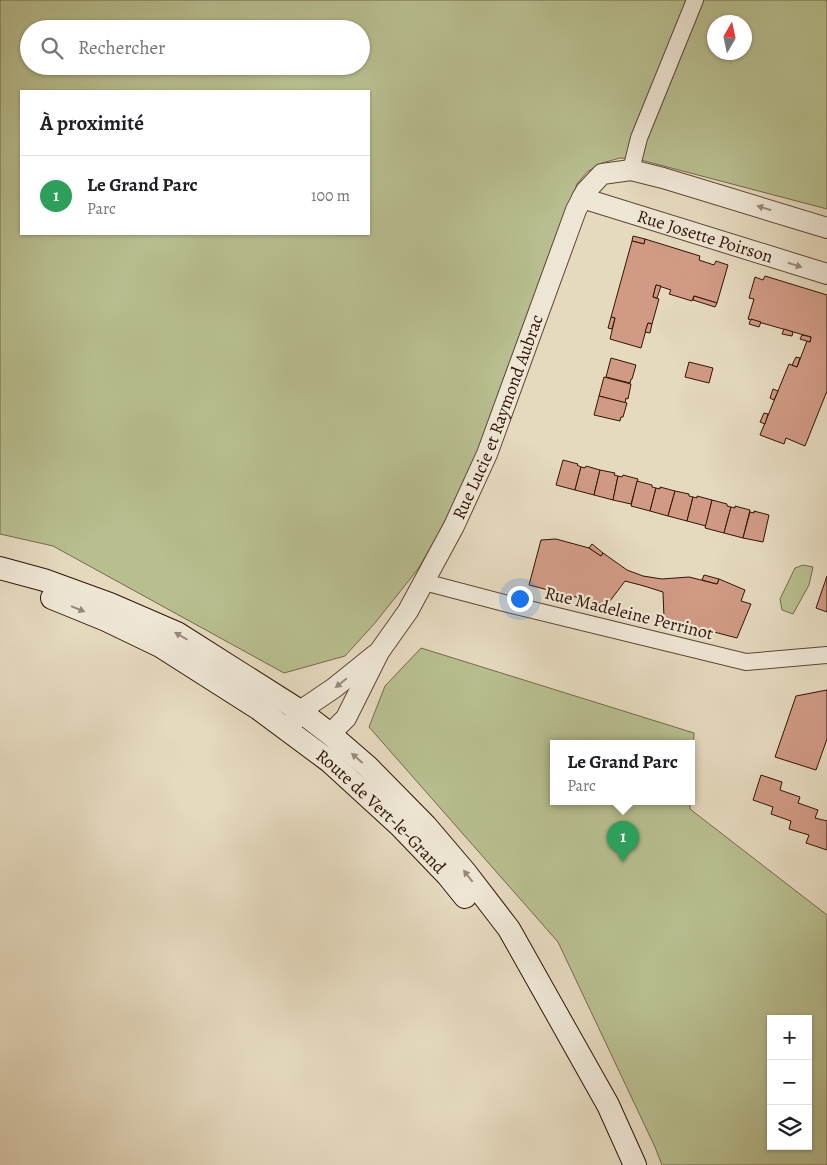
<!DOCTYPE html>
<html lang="fr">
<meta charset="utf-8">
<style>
:root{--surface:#fff;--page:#f6f6f6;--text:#202124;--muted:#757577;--line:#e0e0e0;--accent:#db2777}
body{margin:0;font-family:Alegreya,serif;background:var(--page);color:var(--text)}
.controls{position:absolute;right:15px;bottom:15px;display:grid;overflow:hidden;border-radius:0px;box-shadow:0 1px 4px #0004}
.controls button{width:45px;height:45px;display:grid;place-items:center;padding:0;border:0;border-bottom:1px solid var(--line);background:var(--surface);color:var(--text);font:25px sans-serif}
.compass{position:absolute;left:707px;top:15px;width:45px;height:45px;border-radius:50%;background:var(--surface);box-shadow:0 1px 4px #0004;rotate:9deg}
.you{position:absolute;left:519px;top:598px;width:18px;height:18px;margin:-12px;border:4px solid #fff;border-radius:50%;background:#1a73e8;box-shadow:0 0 0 8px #1a73e833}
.badge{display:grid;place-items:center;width:32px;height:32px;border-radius:50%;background:var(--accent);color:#fff;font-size:16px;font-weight:700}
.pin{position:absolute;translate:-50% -41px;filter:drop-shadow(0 1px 2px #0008)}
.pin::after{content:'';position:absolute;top:26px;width:18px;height:15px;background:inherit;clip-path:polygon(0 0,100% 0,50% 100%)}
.popup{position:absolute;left:550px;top:740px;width:145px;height:65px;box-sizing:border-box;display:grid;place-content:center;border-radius:0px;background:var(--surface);filter:drop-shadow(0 1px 4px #0005);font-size:16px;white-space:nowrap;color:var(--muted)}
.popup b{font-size:19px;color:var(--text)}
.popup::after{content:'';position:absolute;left:50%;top:100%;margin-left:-10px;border:10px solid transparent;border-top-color:var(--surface)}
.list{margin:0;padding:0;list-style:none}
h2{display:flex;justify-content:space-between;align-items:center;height:65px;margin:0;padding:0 20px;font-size:21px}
h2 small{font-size:16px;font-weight:400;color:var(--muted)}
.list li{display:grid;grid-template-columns:32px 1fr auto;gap:15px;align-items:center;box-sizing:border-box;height:80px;padding:0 20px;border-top:1px solid var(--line)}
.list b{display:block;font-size:19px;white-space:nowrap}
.list p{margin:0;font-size:16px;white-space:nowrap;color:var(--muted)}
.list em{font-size:16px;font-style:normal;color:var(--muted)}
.icon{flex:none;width:28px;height:28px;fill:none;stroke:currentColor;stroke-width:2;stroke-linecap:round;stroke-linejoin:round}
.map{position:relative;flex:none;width:827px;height:1165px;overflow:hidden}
.search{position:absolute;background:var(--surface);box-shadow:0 1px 4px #0004;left:20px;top:20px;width:350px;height:55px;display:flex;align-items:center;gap:12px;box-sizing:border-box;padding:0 18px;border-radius:28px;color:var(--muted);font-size:19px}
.panel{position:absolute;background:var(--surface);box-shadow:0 1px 4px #0004;left:20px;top:90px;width:350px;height:145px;border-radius:0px}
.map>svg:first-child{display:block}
.green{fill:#b8be8f;stroke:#75694a;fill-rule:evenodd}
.building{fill:#d09a85;stroke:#321404}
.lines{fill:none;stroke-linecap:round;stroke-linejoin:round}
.minor-casing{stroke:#5f4532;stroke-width:18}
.tertiary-casing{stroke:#5f4532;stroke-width:22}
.secondary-casing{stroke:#321404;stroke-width:24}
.minor{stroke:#eee6d5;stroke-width:16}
.tertiary{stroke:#eee6d5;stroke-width:20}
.secondary{stroke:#eee6d5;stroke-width:22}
.oneway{fill:#987}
.labels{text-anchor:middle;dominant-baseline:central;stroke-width:4.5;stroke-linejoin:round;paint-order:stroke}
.street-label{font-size:18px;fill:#321404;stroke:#eee6d5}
</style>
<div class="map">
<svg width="827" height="1165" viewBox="0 0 827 1165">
<rect width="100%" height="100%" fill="#e5d9be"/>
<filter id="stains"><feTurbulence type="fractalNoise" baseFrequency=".004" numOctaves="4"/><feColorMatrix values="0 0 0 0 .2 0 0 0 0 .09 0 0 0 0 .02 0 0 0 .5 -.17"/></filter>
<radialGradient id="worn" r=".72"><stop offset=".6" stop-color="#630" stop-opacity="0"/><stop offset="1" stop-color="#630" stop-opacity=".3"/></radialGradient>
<!-- green -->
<g class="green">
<path d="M0,0H827V209L637,159L620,158L602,163L587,172L577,184L476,456L440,531L418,569L375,623L345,656L284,673L53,546L0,534ZM714,22H744V52H714ZM29,29H361V66H29ZM21,91H369V234H21Z"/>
<polygon points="803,565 813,567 809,585 793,614 782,610 780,599 795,568"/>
<path d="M421,648L694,733L692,773V743H554V801H690V809L827,915V1165H662L655,1147L558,942L369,727L385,686ZM771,1019H808V1146H771Z"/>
</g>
<!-- building -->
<g class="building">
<polygon points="633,236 645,239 644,244 632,241"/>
<polygon points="645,239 700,256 699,260 714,265 716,261 728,265 717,303 694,296 692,301 669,294 671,290 656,285 653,297 659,299 652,324 648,323 641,348 610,339 615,318 611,317 632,241 644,244"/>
<polygon points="765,276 827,295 827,391 805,446 786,438 784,444 760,435 789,364 797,367 807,341 810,342 811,337 748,319 754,299 749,298 755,277 763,280"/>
<polygon points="656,285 661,286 657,298 653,297"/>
<polygon points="694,296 717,303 715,307 693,300"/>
<polygon points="611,317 615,318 612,329 608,328"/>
<polygon points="751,319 761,322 759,327 749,324"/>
<polygon points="648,323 652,324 650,333 645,332"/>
<polygon points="784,329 793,332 792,336 782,334"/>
<polygon points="802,335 811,337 810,342 800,339"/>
<polygon points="796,357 800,358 797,367 792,365"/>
<polygon points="611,358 636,365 632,379 631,379 630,383 606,377"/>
<polygon points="689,362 713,368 709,383 685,377"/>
<polygon points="604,377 631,384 628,399 626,398 625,403 599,396"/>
<polygon points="773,389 778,391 774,400 770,398"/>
<polygon points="599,396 627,403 623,417 621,417 620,421 594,415"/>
<polygon points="764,413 768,414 765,424 760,422"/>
<polygon points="563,460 578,464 577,465 581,467 575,490 556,485"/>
<polygon points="586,466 600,470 594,495 575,490 581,467 585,468"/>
<polygon points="600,470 615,473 614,475 618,476 613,500 594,495"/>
<polygon points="623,475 638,479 631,504 613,500 618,476 622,477"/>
<polygon points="637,481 652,485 652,487 656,488 650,511 631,506"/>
<polygon points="660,487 675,491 668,516 650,511 656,488 660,489"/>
<polygon points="675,491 689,494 689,496 693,497 687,521 668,516"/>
<polygon points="697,496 712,500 706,526 687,521 693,497 697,498"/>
<polygon points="712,500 727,504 727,506 731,507 724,533 705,528"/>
<polygon points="735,506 750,510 743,538 724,533 731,507 735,508"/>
<polygon points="754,511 769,515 763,542 743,538 750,512 754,513"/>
<polygon points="556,539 589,548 601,556 603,553 627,570 643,576 662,579 689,577 717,584 719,579 745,590 741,601 751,604 737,638 664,619 663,592 644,586 625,581 607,605 529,585 541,540"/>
<polygon points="592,544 603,553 601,556 589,548"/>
<polygon points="704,575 719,579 717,584 702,580"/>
<polygon points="827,576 827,612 816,608"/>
<polygon points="827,690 827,739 816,770 775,757 796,696"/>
<polygon points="761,775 782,782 780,790 800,797 798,803 818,810 815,818 827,821 827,850 806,843 809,835 789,829 791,821 771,814 773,807 753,800"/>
</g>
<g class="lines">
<!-- minor casing -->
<g class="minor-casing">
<g id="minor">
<polyline points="631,170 639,138 695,0"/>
<polyline points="424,582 508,604 746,662 827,655"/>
</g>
</g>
<!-- tertiary casing -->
<g class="tertiary-casing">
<g id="tertiary">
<path id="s1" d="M582,198L827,274"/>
<polyline points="292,724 294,720 300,711 334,688 375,655"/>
<path id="s2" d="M330,734L346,718L379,652L408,611L454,526L487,454L576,210L586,191L602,174L631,170L663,178L827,228"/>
</g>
</g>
<!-- secondary casing -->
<g class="secondary-casing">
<g id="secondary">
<polyline points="0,568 44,580 110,604 177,633 300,711 330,734 367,766 426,826 466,873 509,929 608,1105 635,1165"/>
<path id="s3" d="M52,598L106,620L160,646L259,709L329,761L400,826L448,876L465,897"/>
</g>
</g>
<!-- minor -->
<use href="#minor" class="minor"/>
<!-- tertiary -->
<use href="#tertiary" class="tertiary"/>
<!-- secondary -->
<use href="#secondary" class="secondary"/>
</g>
<!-- one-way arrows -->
<defs><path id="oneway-solid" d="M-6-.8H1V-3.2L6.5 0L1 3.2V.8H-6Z" transform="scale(1.25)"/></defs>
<g class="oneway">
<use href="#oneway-solid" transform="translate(764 208) rotate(-163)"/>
<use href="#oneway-solid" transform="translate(795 265) rotate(17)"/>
<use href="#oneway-solid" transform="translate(78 609) rotate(22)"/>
<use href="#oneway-solid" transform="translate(181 636) rotate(-150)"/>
<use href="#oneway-solid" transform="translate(341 683) rotate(141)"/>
<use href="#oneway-solid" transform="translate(357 758) rotate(-139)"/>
<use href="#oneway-solid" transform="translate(468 876) rotate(-128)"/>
</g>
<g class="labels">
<!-- street labels -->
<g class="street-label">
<text stroke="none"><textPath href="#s1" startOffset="129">Rue Josette Poirson</textPath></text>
<text stroke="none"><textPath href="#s2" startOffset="361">Rue Lucie et Raymond Aubrac</textPath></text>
<text transform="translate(629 613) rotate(14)">Rue Madeleine Perrinot</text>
<text stroke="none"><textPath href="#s3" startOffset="395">Route de Vert-le-Grand</textPath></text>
</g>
</g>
<rect width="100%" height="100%" filter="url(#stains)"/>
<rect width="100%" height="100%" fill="url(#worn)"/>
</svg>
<div class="controls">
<button>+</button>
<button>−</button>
<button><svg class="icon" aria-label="layers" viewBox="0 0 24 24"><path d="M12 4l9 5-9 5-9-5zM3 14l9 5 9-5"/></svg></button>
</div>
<svg class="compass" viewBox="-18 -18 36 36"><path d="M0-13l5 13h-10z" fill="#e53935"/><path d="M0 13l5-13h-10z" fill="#757577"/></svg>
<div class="you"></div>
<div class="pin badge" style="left:623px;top:862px;background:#2e9e5b">1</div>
<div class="popup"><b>Le Grand Parc</b>Parc</div>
<div class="search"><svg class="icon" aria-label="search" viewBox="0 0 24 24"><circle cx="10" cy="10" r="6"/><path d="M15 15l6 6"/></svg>Rechercher</div>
<section class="panel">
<h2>À proximité<small></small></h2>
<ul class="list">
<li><span class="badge" style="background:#2e9e5b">1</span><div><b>Le Grand Parc</b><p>Parc</p></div><em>100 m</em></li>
</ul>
</section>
</div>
